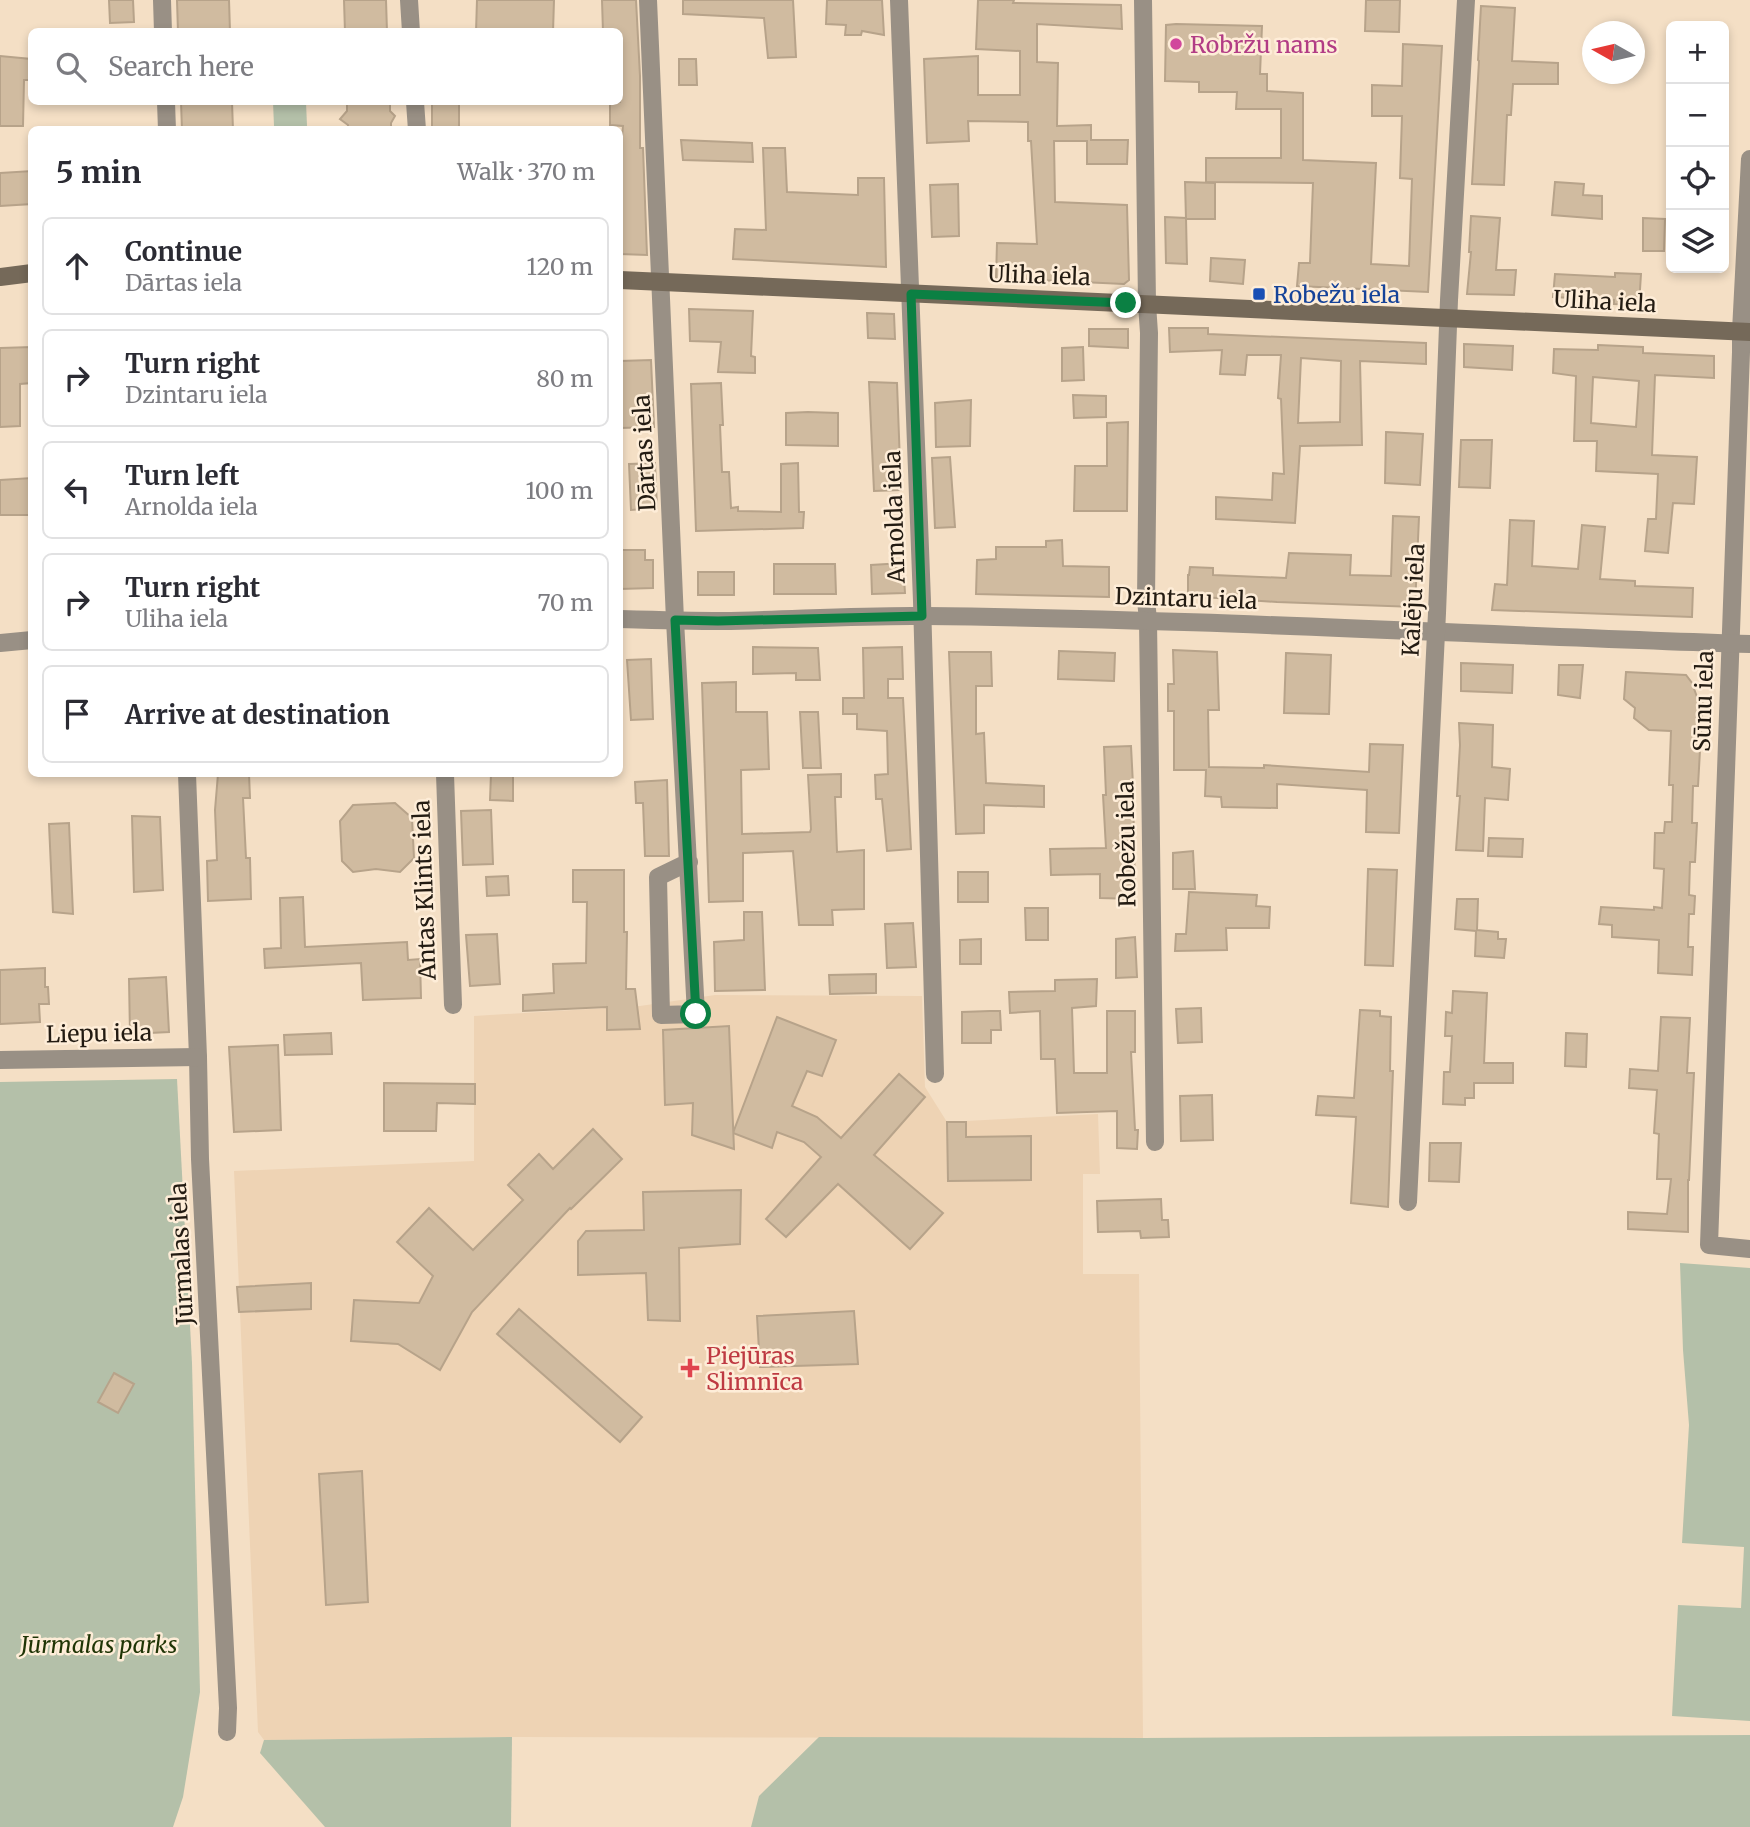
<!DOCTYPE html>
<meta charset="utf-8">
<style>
:root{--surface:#fff;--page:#f7f7f7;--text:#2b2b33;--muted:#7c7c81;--line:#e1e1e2}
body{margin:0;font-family:Merriweather,serif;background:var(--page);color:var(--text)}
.controls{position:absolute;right:21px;top:21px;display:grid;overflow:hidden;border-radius:10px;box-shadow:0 4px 10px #0003}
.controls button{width:63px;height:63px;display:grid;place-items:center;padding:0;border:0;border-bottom:2px solid var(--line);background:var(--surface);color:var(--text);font:35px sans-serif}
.compass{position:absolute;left:1582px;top:21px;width:63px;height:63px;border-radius:50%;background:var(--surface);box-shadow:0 4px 10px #0003;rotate:278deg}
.stop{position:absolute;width:21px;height:21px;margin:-16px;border:5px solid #0b8043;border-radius:50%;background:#fff}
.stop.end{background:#0b8043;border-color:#fff;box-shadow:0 2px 7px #0008}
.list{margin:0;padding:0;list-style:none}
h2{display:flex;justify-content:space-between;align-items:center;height:91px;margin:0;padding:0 28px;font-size:30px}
h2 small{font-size:23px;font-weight:400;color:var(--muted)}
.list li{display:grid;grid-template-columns:46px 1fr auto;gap:21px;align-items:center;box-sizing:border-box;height:98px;margin:0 14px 14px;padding:0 14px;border:2px solid var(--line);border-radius:10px}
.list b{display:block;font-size:26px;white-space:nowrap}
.list p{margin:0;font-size:23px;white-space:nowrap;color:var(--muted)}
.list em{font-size:23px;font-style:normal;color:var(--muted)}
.icon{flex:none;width:38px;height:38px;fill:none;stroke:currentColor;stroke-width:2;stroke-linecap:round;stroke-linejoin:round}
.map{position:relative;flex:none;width:1750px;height:1827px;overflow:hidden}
.search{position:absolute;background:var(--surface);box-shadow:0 4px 10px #0003;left:28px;top:28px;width:595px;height:77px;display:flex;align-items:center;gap:18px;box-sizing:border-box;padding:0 24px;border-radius:10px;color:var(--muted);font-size:26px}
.panel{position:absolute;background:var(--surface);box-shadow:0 4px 10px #0003;left:28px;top:126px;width:595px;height:651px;border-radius:10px}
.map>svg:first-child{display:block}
.built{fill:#eed3b4}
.green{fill:#b4c0a9}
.building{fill:#d0bba0;stroke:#b7a38a;stroke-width:2;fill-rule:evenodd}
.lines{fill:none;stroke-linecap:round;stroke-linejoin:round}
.minor{stroke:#999085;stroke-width:18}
.tertiary{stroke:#999085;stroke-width:18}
.secondary{stroke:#756959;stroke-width:18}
.route{stroke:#0b8043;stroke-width:9}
.hotel-dot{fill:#d1479c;stroke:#feedd8;stroke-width:2.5}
.transit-dot{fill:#1a4fb4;stroke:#feedd8;stroke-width:2.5}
.health-dot{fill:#e0444e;stroke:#feedd8;stroke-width:2.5}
.labels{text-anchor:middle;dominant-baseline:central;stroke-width:5;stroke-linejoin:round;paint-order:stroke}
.hotel-label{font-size:23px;fill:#b23c85;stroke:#feedd8;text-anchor:start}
.street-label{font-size:23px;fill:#231b12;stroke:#feedd8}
.transit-label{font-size:23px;fill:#164399;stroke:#feedd8;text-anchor:start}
.health-label{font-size:23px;fill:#be3a42;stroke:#feedd8;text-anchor:start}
.park-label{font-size:23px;font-style:italic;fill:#1f3405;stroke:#feedd8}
</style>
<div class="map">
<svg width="1750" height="1827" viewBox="0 0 1750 1827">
<rect width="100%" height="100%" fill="#f4dfc5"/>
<!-- built -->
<polygon class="built" points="715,995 922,996 925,1087 947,1122 1098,1114 1100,1174 1083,1174 1083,1274 1139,1274 1143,1738 512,1737 264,1740 258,1732 234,1171 474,1161 474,1016 640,1006"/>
<!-- green -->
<g class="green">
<polygon points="273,102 306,102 307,126 274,126"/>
<polygon points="177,1079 192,1363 200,1692 183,1797 173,1827 0,1827 0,1082"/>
<polygon points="1680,1263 1750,1268 1750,1721 1672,1716 1678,1605 1741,1608 1744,1547 1682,1543 1689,1425 1683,1350"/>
<polygon points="1750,1735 1750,1827 751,1827 759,1796 819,1737 1143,1738"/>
<polygon points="512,1737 511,1827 325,1827 260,1753 264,1740"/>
</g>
<!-- building -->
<g class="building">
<polygon points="109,0 133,0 134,22 110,23"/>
<polygon points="177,0 229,0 230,32 178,32"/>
<polygon points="344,0 386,0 387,32 345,32"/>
<polygon points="477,0 554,0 553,32 476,32"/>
<polygon points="602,0 636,0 640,76 640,148 643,148 647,255 620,254 620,159 623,126 610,125 610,102 620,102 620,32 603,32"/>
<polygon points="683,0 793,0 796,57 768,58 764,18 683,14"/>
<polygon points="827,0 882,0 884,35 862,31 861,35 845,35 846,25 826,24"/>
<polygon points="978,0 1014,0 1013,3 1121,5 1122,29 1037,24 1037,62 1058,63 1057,126 1091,125 1091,140 1128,140 1127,164 1087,164 1087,141 1054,141 1055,202 1127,205 1129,280 1124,284 996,278 997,243 1037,244 1031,141 1028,141 1028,122 968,121 969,141 927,143 924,59 978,56 978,95 1020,95 1020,51 976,49"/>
<polygon points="1366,0 1400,0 1399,32 1365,31"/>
<polygon points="1481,6 1515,8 1512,61 1558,63 1558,84 1513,84 1511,115 1507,115 1504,185 1472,184 1479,61 1478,60"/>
<polygon points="1176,24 1262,26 1260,74 1267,74 1267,91 1303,93 1303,160 1376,163 1371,264 1409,266 1412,179 1400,178 1402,116 1372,116 1372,85 1402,86 1403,44 1442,46 1428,292 1297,286 1299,263 1310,263 1313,183 1206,182 1206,158 1281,158 1281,109 1236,109 1237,92 1199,92 1199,82 1165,81 1166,25"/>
<polygon points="0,56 31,59 32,80 24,80 23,126 0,126"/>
<polygon points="679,59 696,59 697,85 679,85"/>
<polygon points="181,102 232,102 233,130 182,130"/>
<polygon points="347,102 390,102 390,111 395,116 391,123 391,130 348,130 348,125 340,119 347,111"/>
<rect x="432" y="102" width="27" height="28"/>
<polygon points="681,140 752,143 753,162 683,160"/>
<polygon points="763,148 785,148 787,192 858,195 858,178 884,178 886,267 733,259 735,229 766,230"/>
<polygon points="32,171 32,204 0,206 0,173"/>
<polygon points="1185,182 1215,183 1215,219 1186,219"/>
<polygon points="1555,182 1584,184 1583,195 1602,196 1602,219 1552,215"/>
<polygon points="958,184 959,236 932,237 930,185"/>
<polygon points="1471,216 1500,218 1496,270 1516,270 1514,295 1467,294 1471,252 1469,252"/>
<polygon points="1165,217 1186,218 1187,264 1166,263"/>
<polygon points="1643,218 1665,219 1664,251 1643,251"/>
<polygon points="1211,258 1245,260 1243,284 1210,281"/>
<polygon points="1615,273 1641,274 1639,305 1614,304 1614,300 1553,297 1555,274 1615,277"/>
<polygon points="689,309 753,311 751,356 755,357 755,373 718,372 721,342 690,341"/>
<polygon points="867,313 894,314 895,339 868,338"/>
<path d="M1169,328H1208V334L1426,343V364L1360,361L1362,445L1300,446L1295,523L1216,519V497L1272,500L1273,473L1284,474L1281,399L1278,398L1281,355H1247L1245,375L1220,374L1222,350L1170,352ZM1301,358L1341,361L1340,422L1298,423Z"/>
<polygon points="1089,329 1128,329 1128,348 1089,346"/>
<polygon points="1464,344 1513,346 1512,370 1464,367"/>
<path d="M1598,345L1643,347V353L1714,356V378L1655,375L1652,455L1697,457L1694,504L1673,503L1668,553L1645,551L1648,519H1656L1658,474L1596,471L1597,441H1574L1576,376L1553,373L1554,349L1598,350ZM1593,377L1639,381L1636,427L1591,423Z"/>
<polygon points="32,347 32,383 20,384 20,426 0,427 0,348"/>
<polygon points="1083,347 1084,380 1062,381 1062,348"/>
<polygon points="651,360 654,427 620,428 620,361"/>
<polygon points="869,382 897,383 901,490 874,491"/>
<polygon points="721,383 723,425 720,425 722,472 729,472 731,508 738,507 738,511 781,512 781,464 798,463 799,512 804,512 803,528 696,531 691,384"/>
<polygon points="1073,395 1106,396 1106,417 1074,418"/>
<polygon points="971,400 970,446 936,447 935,403"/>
<polygon points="808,412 838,413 838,446 786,445 786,413"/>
<polygon points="1128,422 1127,511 1074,511 1075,466 1107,466 1107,423"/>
<polygon points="1386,432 1423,434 1420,485 1385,483"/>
<polygon points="1461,440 1492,440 1490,488 1459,487"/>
<polygon points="950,457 955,527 935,528 932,458"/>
<polygon points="655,463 657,508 631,510 629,464"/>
<polygon points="32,478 32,515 0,515 0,480"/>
<polygon points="1393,516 1419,517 1415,607 1277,602 1188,596 1188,575 1189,575 1190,567 1213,568 1213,575 1286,578 1289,553 1351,555 1350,575 1391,576"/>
<polygon points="1510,520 1534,521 1532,566 1578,569 1582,525 1605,527 1600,579 1635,581 1635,586 1693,588 1692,617 1492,610 1495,584 1507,585"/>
<polygon points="1062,540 1063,566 1109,567 1109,597 976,594 977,560 996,559 996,547 1046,547 1046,541"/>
<polygon points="620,550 645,550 645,560 653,560 653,588 620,589"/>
<polygon points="903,563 905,593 872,594 871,565"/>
<polygon points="774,564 835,564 836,594 774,594"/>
<rect x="698" y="572" width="36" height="23"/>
<polygon points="753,647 818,648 820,680 796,680 796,673 753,674"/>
<polygon points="902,647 903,679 888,679 888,698 903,698 911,849 887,851 882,799 876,799 875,775 888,774 887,731 857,729 857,714 843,714 843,698 864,698 863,648"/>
<polygon points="1173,650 1217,652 1219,710 1208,710 1209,767 1264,768 1264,765 1369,772 1370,744 1403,745 1399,833 1366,832 1367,790 1277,784 1277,808 1222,807 1221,797 1205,796 1206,770 1174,770 1174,711 1168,711 1168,684 1174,684"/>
<polygon points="1059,651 1115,653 1114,681 1058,679"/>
<polygon points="949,652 991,652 992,686 976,686 976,734 984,733 986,783 1044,786 1044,807 984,805 984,833 956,834"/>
<polygon points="1286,653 1331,655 1329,714 1284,713"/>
<polygon points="651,659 653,719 631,720 627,660"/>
<polygon points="1461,663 1513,665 1512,693 1461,691"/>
<polygon points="1559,665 1583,665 1580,698 1558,695"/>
<polygon points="1626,672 1686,675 1692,683 1697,697 1703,697 1698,786 1693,786 1692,823 1697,823 1695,862 1690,862 1689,895 1695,896 1694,914 1689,914 1688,947 1693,947 1692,975 1658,973 1659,940 1612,937 1612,925 1599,924 1601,907 1654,910 1654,907 1662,908 1664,869 1654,868 1655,833 1664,833 1665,822 1672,822 1673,785 1669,785 1671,731 1649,730 1634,718 1635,708 1624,699"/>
<polygon points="736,682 736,712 767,712 769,769 741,770 742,834 810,832 811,829 808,775 841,774 841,797 835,797 837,852 864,850 864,909 832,910 833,925 799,925 793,851 743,853 743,901 709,902 702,683"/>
<polygon points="800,712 818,712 821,768 803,768"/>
<polygon points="1459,723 1493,725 1492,767 1510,769 1508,800 1485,798 1483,851 1456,850 1460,796 1457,796 1460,745"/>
<polygon points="1131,746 1133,785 1135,899 1100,898 1100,874 1051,875 1050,849 1106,848 1103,795 1106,795 1104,747"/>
<polygon points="218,774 249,774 250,798 243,798 246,858 250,858 251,899 208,901 207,861 217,860 215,810"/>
<polygon points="491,774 513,774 513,801 490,800"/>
<polygon points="667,780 669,856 645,856 643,803 636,803 635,782"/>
<polygon points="395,803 412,818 414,858 400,872 376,869 353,872 342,861 340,821 353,805"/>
<polygon points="491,810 493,864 463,865 461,811"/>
<polygon points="132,816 160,817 163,890 134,892"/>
<polygon points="69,823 73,914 53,912 49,824"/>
<polygon points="1489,838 1523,839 1522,857 1488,856"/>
<polygon points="1193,851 1195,889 1173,889 1173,853"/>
<polygon points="1368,869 1397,870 1393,966 1365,965"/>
<polygon points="573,870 624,870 624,932 627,932 626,989 635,989 640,1029 607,1030 607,1007 523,1011 523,995 554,993 553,964 586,963 587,902 573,902"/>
<rect x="958" y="872" width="30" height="30"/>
<polygon points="508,876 509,895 487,896 486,877"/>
<polygon points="1189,892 1257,895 1256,906 1270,907 1269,928 1226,928 1227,950 1175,951 1176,934 1186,934"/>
<polygon points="303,897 305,947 407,942 408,960 420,959 421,998 363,1000 361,963 265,968 264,949 281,948 280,898"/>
<polygon points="1457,899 1478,899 1477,930 1498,932 1498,939 1506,939 1504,958 1475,956 1476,931 1455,929"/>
<polygon points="1025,908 1048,908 1048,940 1026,940"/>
<polygon points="744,912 762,912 765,990 715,991 714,942 744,940"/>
<polygon points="913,923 916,967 887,968 885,924"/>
<polygon points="497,934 500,984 470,986 466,935"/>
<polygon points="1135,937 1137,977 1116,978 1116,939"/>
<polygon points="981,939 981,964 960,964 960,940"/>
<polygon points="45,968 45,987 48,987 49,1004 39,1004 40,1022 0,1024 0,970"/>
<polygon points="876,974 876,993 830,994 829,975"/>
<polygon points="166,977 169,1032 130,1034 129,979"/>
<polygon points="1097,979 1096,1006 1072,1008 1074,1073 1107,1073 1107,1011 1135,1011 1135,1052 1131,1052 1135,1130 1138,1130 1137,1149 1117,1148 1117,1111 1057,1113 1055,1059 1041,1059 1040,1011 1010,1013 1009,992 1055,991 1055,980"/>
<polygon points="1453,991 1487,993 1484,1063 1513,1063 1513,1083 1474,1083 1474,1098 1465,1098 1465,1105 1443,1104 1444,1072 1450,1072 1452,1036 1445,1036 1446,1012 1452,1013"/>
<polygon points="1201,1008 1202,1042 1178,1043 1176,1009"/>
<polygon points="1360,1010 1380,1011 1380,1016 1391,1017 1390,1071 1393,1071 1388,1207 1351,1203 1356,1117 1316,1115 1318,1096 1354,1098"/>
<polygon points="990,1011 1000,1011 1001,1030 991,1030 991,1043 962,1043 962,1012"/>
<polygon points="777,1017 836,1040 822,1076 807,1071 792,1106 817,1117 841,1138 899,1074 925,1097 874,1155 943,1213 910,1249 838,1184 786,1237 766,1219 821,1157 804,1142 777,1132 772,1148 733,1133"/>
<polygon points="1661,1017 1690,1018 1687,1073 1694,1073 1689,1180 1688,1180 1688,1232 1628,1229 1628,1212 1667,1214 1671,1179 1657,1179 1659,1134 1654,1133 1657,1090 1629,1088 1630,1069 1658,1071"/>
<polygon points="729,1026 734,1149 692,1135 693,1103 665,1105 663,1030"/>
<polygon points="331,1033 332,1054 285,1055 284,1035"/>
<polygon points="1566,1033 1587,1034 1586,1067 1565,1066"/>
<polygon points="278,1045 281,1130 234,1132 229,1047"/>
<polygon points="384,1083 475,1084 475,1104 437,1103 436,1131 384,1131"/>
<polygon points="1212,1095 1213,1140 1181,1141 1180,1096"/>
<polygon points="947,1122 966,1122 966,1137 1031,1136 1031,1180 948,1181"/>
<polygon points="593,1129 622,1159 571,1209 570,1208 472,1312 440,1370 398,1344 351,1341 354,1300 419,1303 433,1276 397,1242 429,1208 473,1250 523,1200 508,1185 539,1154 553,1169"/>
<polygon points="1430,1143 1461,1143 1459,1182 1429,1181"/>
<polygon points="741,1190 740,1244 679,1248 680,1321 648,1320 646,1273 578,1275 578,1241 586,1231 644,1230 643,1192"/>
<polygon points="1161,1199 1162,1220 1168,1220 1169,1237 1141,1238 1140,1231 1098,1232 1097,1201"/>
<polygon points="311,1283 311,1309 239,1312 237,1287"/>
<polygon points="519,1309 642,1417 620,1442 497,1334"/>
<polygon points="854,1311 858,1364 760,1367 757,1316"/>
<polygon points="114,1373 134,1384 118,1413 98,1402"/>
<polygon points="362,1471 368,1602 326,1605 319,1474"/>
</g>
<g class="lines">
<!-- minor -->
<g class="minor">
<polyline points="409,0 411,32"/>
<polyline points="648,0 675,620 696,1014 661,1015 658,877 689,862"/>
<polyline points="899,0 922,601 935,1074"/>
<polyline points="1143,0 1147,304 1149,333 1146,600 1148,620 1155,1142"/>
<polyline points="415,102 417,130"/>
<polyline points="1750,159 1741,331 1741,352 1709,1245 1750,1249"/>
<path d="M620,619C654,620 688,621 722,621C790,620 858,615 926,616C1201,619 1475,635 1750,644"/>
<polyline points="0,643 32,640"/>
<polyline points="187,774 198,1057 200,1159 228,1708 227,1732"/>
<polyline points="445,774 453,1005"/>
<polyline points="0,1060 198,1057"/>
<polyline points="1408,1202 1437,613 1449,300 1466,0"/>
</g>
<!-- tertiary -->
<g class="tertiary">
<polyline points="162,0 163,32"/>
<polyline points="166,102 167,130"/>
</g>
<!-- secondary -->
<g class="secondary">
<polyline points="0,277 32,273"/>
<polyline points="620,280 1750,332"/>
</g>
</g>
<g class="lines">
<!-- route -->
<polyline class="route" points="696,1014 675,620 718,621 922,616 911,294 1126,303"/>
</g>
<!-- markers -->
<circle class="hotel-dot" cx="1176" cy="44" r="7"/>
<rect class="transit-dot" x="1252" y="287" width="14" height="14" rx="3.5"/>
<path class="health-dot" d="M686.5 1357.5h7v7h7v7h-7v7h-7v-7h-7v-7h7z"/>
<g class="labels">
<!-- hotel labels -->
<g class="hotel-label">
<text x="1190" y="44">Robržu nams</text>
</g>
<!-- street labels -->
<g class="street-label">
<text transform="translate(1039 275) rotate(2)">Uliha iela</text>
<text transform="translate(1605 301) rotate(3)">Uliha iela</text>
<text transform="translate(644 453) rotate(-93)">Dārtas iela</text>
<text transform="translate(894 517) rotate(-92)">Arnolda iela</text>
<text transform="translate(1186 598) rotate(2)">Dzintaru iela</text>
<text transform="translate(1413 600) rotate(-87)">Kalēju iela</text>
<text transform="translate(1703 701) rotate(-88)">Sūnu iela</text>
<text transform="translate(1126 844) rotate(-91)">Robežu iela</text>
<text transform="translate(424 890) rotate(-92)">Antas Klints iela</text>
<text transform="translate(99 1033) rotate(-1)">Liepu iela</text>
<text transform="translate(181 1254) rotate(-93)">Jūrmalas iela</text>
</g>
<!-- transit labels -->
<g class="transit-label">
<text x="1273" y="294">Robežu iela</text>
</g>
<!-- health labels -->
<g class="health-label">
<text x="706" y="1355">Piejūras<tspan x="706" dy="26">Slimnīca</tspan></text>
</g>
<!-- park labels -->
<g class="park-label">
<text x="99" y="1644">Jūrmalas parks</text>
</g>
</g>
</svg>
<div class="controls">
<button>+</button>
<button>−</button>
<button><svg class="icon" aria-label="locate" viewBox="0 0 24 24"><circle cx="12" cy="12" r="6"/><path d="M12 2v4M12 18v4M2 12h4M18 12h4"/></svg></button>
<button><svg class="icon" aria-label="layers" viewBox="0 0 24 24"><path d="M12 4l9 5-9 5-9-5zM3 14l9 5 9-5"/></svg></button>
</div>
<svg class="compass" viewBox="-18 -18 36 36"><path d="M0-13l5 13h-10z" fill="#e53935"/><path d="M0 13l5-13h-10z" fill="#7c7c81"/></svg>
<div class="stop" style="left:696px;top:1014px"></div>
<div class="stop end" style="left:1126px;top:303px"></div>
<div class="search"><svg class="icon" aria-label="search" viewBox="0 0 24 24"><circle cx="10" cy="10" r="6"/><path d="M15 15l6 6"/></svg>Search here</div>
<section class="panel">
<h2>5 min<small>Walk · 370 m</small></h2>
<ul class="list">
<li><svg class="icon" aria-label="ahead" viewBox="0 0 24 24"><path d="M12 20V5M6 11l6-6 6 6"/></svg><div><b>Continue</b><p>Dārtas iela</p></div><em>120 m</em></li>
<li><svg class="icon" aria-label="right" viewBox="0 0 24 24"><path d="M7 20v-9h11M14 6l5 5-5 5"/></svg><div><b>Turn right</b><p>Dzintaru iela</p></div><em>80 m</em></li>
<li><svg class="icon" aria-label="left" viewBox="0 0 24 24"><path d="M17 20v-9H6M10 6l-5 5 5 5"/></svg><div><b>Turn left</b><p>Arnolda iela</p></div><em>100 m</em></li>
<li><svg class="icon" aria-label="right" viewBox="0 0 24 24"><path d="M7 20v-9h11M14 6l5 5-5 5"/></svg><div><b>Turn right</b><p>Uliha iela</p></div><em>70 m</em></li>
<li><svg class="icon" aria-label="arrive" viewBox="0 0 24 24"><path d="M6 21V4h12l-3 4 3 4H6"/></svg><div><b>Arrive at destination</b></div></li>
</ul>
</section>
</div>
